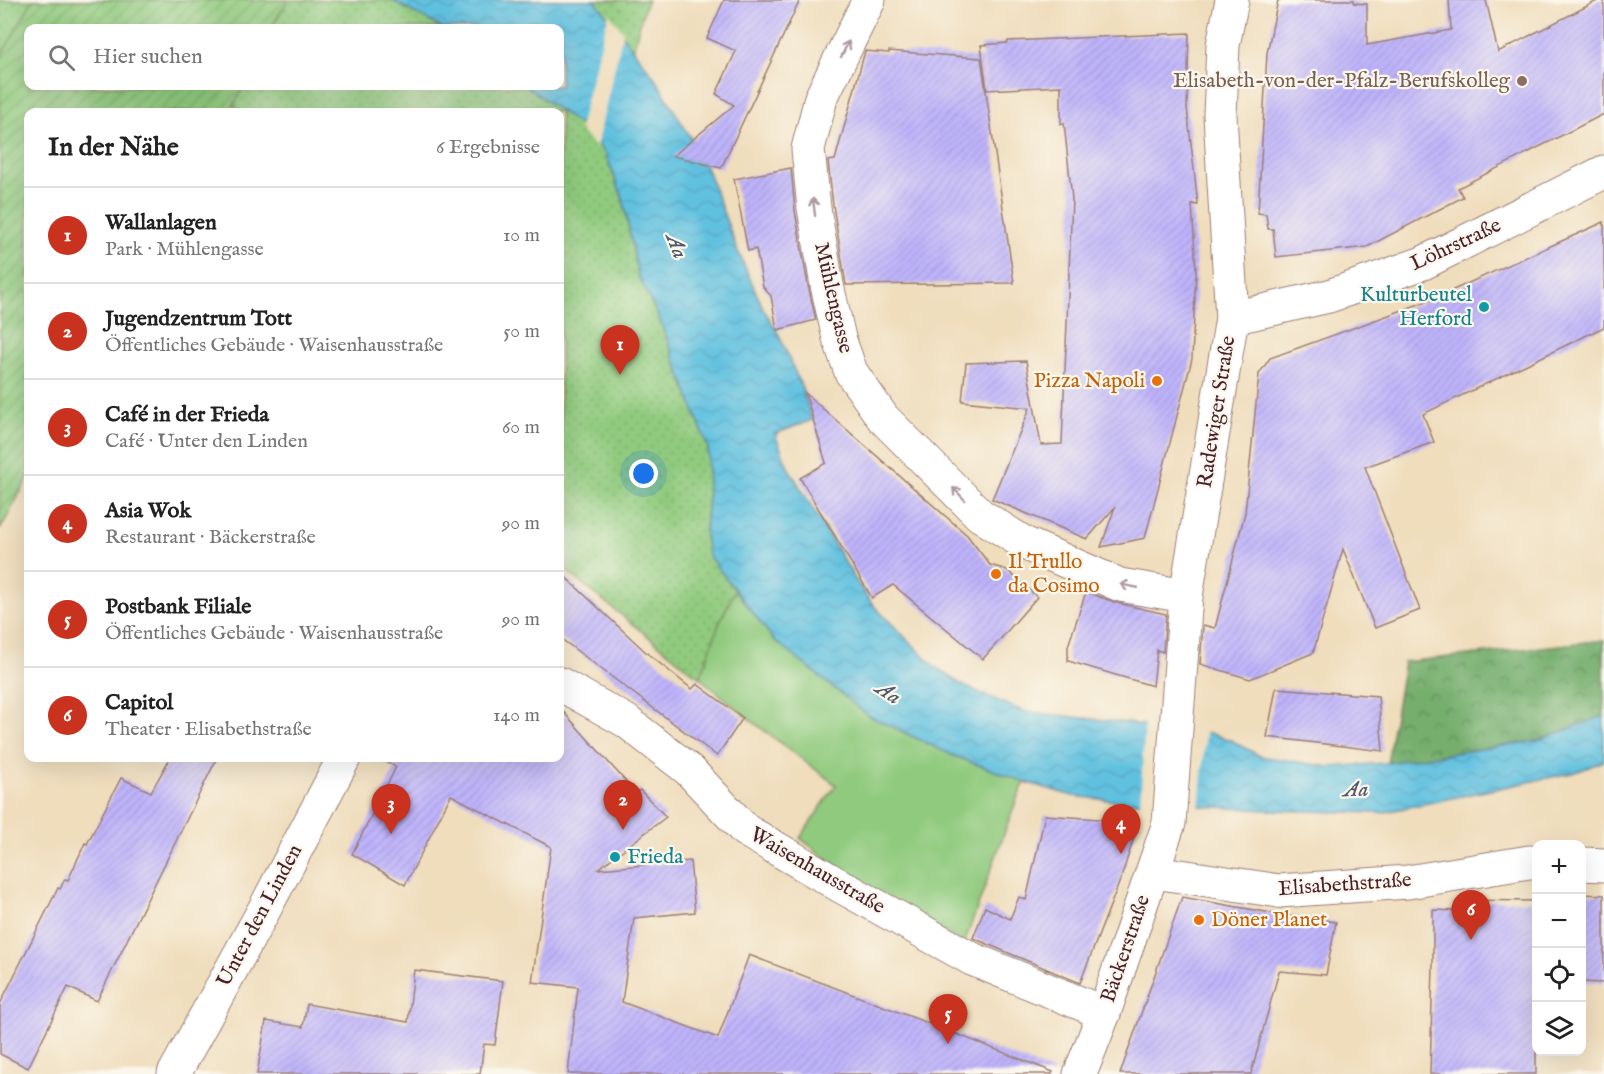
<!DOCTYPE html>
<html lang="de">
<meta charset="utf-8">
<style>
:root{--surface:#fff;--page:#f6f6f6;--text:#222;--muted:#767676;--line:#e0e0e0;--accent:#c8321e}
body{margin:0;font-family:"IM FELL English",serif;background:var(--page);color:var(--text)}
.controls{position:absolute;right:18px;bottom:18px;display:grid;overflow:hidden;border-radius:12px;box-shadow:0 6px 24px #0002}
.controls button{width:54px;height:54px;display:grid;place-items:center;padding:0;border:0;border-bottom:2px solid var(--line);background:var(--surface);color:var(--text);font:30px sans-serif}
.you{position:absolute;left:644px;top:474px;width:21px;height:21px;margin:-15px;border:4px solid #fff;border-radius:50%;background:#1a73e8;box-shadow:0 0 0 9px #1a73e833}
.badge{display:grid;place-items:center;width:39px;height:39px;border-radius:50%;background:var(--accent);color:#fff;font-size:20px;font-weight:700}
.pin{position:absolute;translate:-50% -50px;filter:drop-shadow(0 2px 3px #0008)}
.pin::after{content:'';position:absolute;top:32px;width:21px;height:18px;background:inherit;clip-path:polygon(0 0,100% 0,50% 100%)}
.list{margin:0;padding:0;list-style:none}
h2{display:flex;justify-content:space-between;align-items:center;height:78px;margin:0;padding:0 24px;font-size:26px}
h2 small{font-size:20px;font-weight:400;color:var(--muted)}
.list li{display:grid;grid-template-columns:39px 1fr auto;gap:18px;align-items:center;box-sizing:border-box;height:96px;padding:0 24px;border-top:2px solid var(--line)}
.list b{display:block;font-size:22px;white-space:nowrap}
.list p{margin:0;font-size:20px;white-space:nowrap;color:var(--muted)}
.list em{font-size:20px;font-style:normal;color:var(--muted)}
.icon{flex:none;width:33px;height:33px;fill:none;stroke:currentColor;stroke-width:2;stroke-linecap:round;stroke-linejoin:round}
.map{position:relative;flex:none;width:1604px;height:1074px;overflow:hidden}
.search{position:absolute;background:var(--surface);box-shadow:0 6px 24px #0002;left:24px;top:24px;width:540px;height:66px;display:flex;align-items:center;gap:15px;box-sizing:border-box;padding:0 21px;border-radius:12px;color:var(--muted);font-size:22px}
.panel{position:absolute;background:var(--surface);box-shadow:0 6px 24px #0002;left:24px;top:108px;width:540px;height:654px;border-radius:12px}
.map>svg:first-child{display:block}
.grass{fill:#90ca7e;stroke:#6d7454;stroke-width:1.5}
.forest{fill:url(#forest-crowns);stroke:#5f664c;stroke-width:1.5}
.park{fill:url(#park-dots);stroke:#6d7454;stroke-width:1.5;fill-rule:evenodd}
.garden{fill:url(#garden-furrows);stroke:#6d7454;stroke-width:1.5}
.water{fill:url(#water-waves);stroke:#567085;stroke-width:1.5}
.pier{fill:#efddbc}
.building{fill:url(#building-hatch)}
.lines{fill:none;stroke-linecap:round;stroke-linejoin:round}
.pedestrian-casing{stroke:#9c7e74;stroke-width:35}
.minor-casing{stroke:#9c7e74;stroke-width:35}
.pedestrian{stroke:#fff;stroke-width:33}
.minor{stroke:#fff;stroke-width:33}
.oneway{stroke:#ae9aa0}
.education-dot{fill:#8d6e63;stroke:#fbf7ec;stroke-width:2}
.culture-dot{fill:#0f9aa8;stroke:#fbf7ec;stroke-width:2}
.food-dot{fill:#e8710a;stroke:#fbf7ec;stroke-width:2}
.labels{text-anchor:middle;dominant-baseline:central;stroke-width:4.5;stroke-linejoin:round;paint-order:stroke}
.education-label{font-size:21px;fill:#785e54;stroke:#fbf7ec;text-anchor:end}
.street-label{font-size:21px;fill:#4a1f2b;stroke:#fbf7ec}
.culture-label{font-size:21px;fill:#0d838f;stroke:#fbf7ec;text-anchor:end}
.food-label{font-size:21px;fill:#c56008;stroke:#fbf7ec;text-anchor:start}
.water-label{font-size:22px;font-style:italic;fill:#52586a;stroke:#fbf7ec}
</style>
<div class="map">
<svg width="1604" height="1074" viewBox="0 0 1604 1074">
<defs>
<pattern id="forest-crowns" width="20" height="18" patternUnits="userSpaceOnUse" patternTransform="scale(1.5)"><rect width="20" height="18" fill="#74ae6d"/><path d="M2 6a3 3 0 1 1 6 0M12 15a3 3 0 1 1 6 0" fill="none" stroke="#618d5a"/></pattern>
<pattern id="park-dots" width="8" height="8" patternUnits="userSpaceOnUse" patternTransform="scale(1.5)"><rect width="8" height="8" fill="#90ca7e"/><path d="M2 2h.1M6 6h.1" fill="none" stroke="#7ead6d" stroke-width="1.8" stroke-linecap="round"/></pattern>
<pattern id="garden-furrows" width="10" height="10" patternUnits="userSpaceOnUse" patternTransform="scale(1.5)"><rect width="10" height="10" fill="#90ca7e"/><path d="M-1 1l2-2M0 10L10 0M9 11l2-2" fill="none" stroke="#7ead6d"/></pattern>
<pattern id="water-waves" width="16" height="10" patternUnits="userSpaceOnUse" patternTransform="scale(1.5)"><rect width="16" height="10" fill="#61c1df"/><path d="M0 5q4-4 8 0t8 0" fill="none" stroke="#56a5c0"/></pattern>
<pattern id="building-hatch" width="6" height="6" patternUnits="userSpaceOnUse" patternTransform="scale(1.5)"><rect width="6" height="6" fill="#beb4fb"/><path d="M-1 1l2-2M0 6l6-6M5 7l2-2" fill="none" stroke="#a59ad7"/></pattern>
</defs>
<rect width="100%" height="100%" fill="#fbf7ec"/>
<filter id="ink" filterUnits="userSpaceOnUse"><feTurbulence type="fractalNoise" baseFrequency=".0167" numOctaves="2"/><feDisplacementMap in="SourceGraphic" scale="12" xChannelSelector="R" yChannelSelector="G"/><feConvolveMatrix kernelMatrix="1 2 1 2 8 2 1 2 1" color-interpolation-filters="sRGB"/></filter>
<filter id="wash" filterUnits="userSpaceOnUse"><feTurbulence type="fractalNoise" baseFrequency=".008" numOctaves="4" result="noise"/><feDisplacementMap in="SourceGraphic" scale="24" xChannelSelector="R" yChannelSelector="G"/><feGaussianBlur stdDeviation="1.35" result="paint"/><feColorMatrix in="noise" values="0 0 0 0 0 0 0 0 0 0 0 0 0 0 0 0 0 1.4 0 .05"/><feComposite in="paint" operator="in"/></filter>
<g filter="url(#wash)">
<rect width="100%" height="100%" fill="#efddbc"/>
<!-- grass -->
<polygon class="grass" points="735,590 774,640 952,755 1025,782 1016,801 964,944 848,875 800,838 836,785 753,722 700,678 720,621"/>
<!-- forest -->
<polygon class="forest" points="1604,640 1604,716 1536,741 1387,763 1404,662"/>
<!-- park -->
<path class="park" d="M0,0H648L644,9L605,153L623,199L638,275L659,318L708,447V497L705,532L708,555L735,590L720,621L700,678L560,566V112H244L234,106L230,112H28V478L0,530ZM28,28H560V86H28Z"/>
<!-- garden -->
<polygon class="garden" points="33,0 288,0 271,28 28,28 28,86 244,86 230,112 28,112 28,478 0,530 0,58"/>
<!-- water -->
<polygon class="water" points="391,0 595,0 655,78 692,140 692,156 698,162 705,164 737,249 763,308 778,333 802,388 812,420 775,434 789,469 858,584 874,606 934,666 964,686 1022,711 1206,732 1231,740 1260,756 1330,767 1387,763 1536,741 1604,716 1604,761 1576,772 1381,813 1265,810 1117,801 1073,796 1025,782 952,755 869,716 774,640 708,555 705,532 708,497 708,447 659,318 638,275 623,199 605,153 581,126 526,86 560,86 560,28 442,28"/>
<!-- pier -->
<g class="pier">
<polygon points="609,13 623,32 596,147 579,129"/>
<polygon points="1145,722 1206,730 1199,809 1140,806"/>
</g>
<g id="blocks">
<!-- building -->
<g class="building">
<polygon points="724,0 800,0 721,168 673,156 734,105 716,94 736,51 707,38"/>
<polygon points="1278,0 1354,0 1354,3 1367,4 1367,45 1451,30 1449,0 1486,0 1498,52 1599,0 1604,0 1604,114 1458,188 1463,197 1367,247 1276,257 1273,229 1268,229 1266,214 1258,213 1267,53"/>
<polygon points="1189,33 1187,108 1198,205 1192,204 1196,271 1192,359 1145,538 1101,547 1115,507 1087,539 992,499 1030,408 962,401 966,363 1026,361 1041,445 1062,444 1072,199 1064,123 1061,124 1061,86 987,90 981,45 1008,43 1008,41"/>
<polygon points="865,51 889,53 889,51 981,58 1014,283 846,285 833,205 828,161 835,160"/>
<polygon points="791,168 795,211 808,285 816,320 777,330 771,296 763,287 756,249 748,251 734,179"/>
<polygon points="1604,222 1604,327 1423,414 1434,442 1365,467 1420,610 1375,628 1343,549 1313,653 1250,679 1200,664 1203,625 1215,628 1245,513 1259,374 1270,358 1433,299"/>
<polygon points="805,393 967,535 990,565 1007,570 1037,597 983,659 893,585 872,598 800,478 826,463"/>
<polygon points="560,572 648,654 692,689 697,684 743,718 717,756 560,638"/>
<polygon points="1086,592 1117,603 1166,614 1163,652 1157,650 1153,686 1068,661 1068,646"/>
<polygon points="1276,688 1378,696 1383,751 1267,737"/>
<polygon points="560,708 636,793 640,790 666,817 598,869 690,861 695,912 634,918 622,1002 718,1038 749,955 959,1035 1053,1072 1052,1074 568,1074 578,987 532,982 551,847 451,795 405,885 352,854 396,767 378,758 560,758"/>
<polygon points="170,758 217,758 97,1001 68,987 28,1068 0,1054 0,1004 58,888 60,889 65,879 68,880 85,843 87,844 121,778 151,792"/>
<polygon points="1045,815 1139,822 1121,878 1080,983 973,938 985,907 1010,919 1019,897 1026,900"/>
<polygon points="1535,893 1536,893 1536,1074 1430,1074 1433,966 1433,910 1459,911 1462,900 1536,901"/>
<polygon points="1581,894 1604,895 1604,983 1581,982"/>
<polygon points="1182,897 1288,916 1336,922 1326,975 1279,971 1251,1074 1120,1074"/>
<polygon points="414,970 503,981 495,1045 484,1044 480,1074 257,1074 266,1021 303,1027 307,1004 408,1022"/>
</g>
</g>
</g>
<g filter="url(#ink)">
<use href="#blocks" fill-opacity="0" stroke="#9c7e74" stroke-width="1.5"/>
<g class="lines">
<!-- pedestrian casing -->
<g class="pedestrian-casing">
<g id="pedestrian">
<polyline points="745,830 837,884 972,959 1104,1013"/>
<polyline points="1154,872 1279,891"/>
<polyline points="1080,1074 1104,1013 1169,823 1186,596"/>
</g>
</g>
<!-- minor casing -->
<g class="minor-casing">
<g id="minor">
<polyline points="869,0 821,98 808,149 814,208 827,285 839,338 851,372 883,418 980,515 1024,543 1120,585 1186,596 1232,318 1220,115 1223,45 1232,0"/>
<polyline points="1232,318 1329,296 1423,263 1604,172"/>
<polyline points="560,684 626,721 689,770 745,830"/>
<polyline points="1582,864 1604,865"/>
<polyline points="1279,891 1408,882 1529,862 1536,862"/>
<polyline points="174,1074 264,910 344,758"/>
</g>
</g>
<!-- pedestrian -->
<use href="#pedestrian" class="pedestrian"/>
<!-- minor -->
<use href="#minor" class="minor"/>
</g>
<!-- one-way arrows -->
<defs><path id="oneway-shaft" d="M-6 0H5M1.5-3L5.5 0L1.5 3" fill="none" stroke-width="1.6" stroke-linecap="round" stroke-linejoin="round" transform="scale(1.5)"/></defs>
<g class="oneway">
<use href="#oneway-shaft" transform="translate(845 49) rotate(-64)"/>
<use href="#oneway-shaft" transform="translate(814 207) rotate(-97)"/>
<use href="#oneway-shaft" transform="translate(959 494) rotate(-134)"/>
<use href="#oneway-shaft" transform="translate(1129 586) rotate(-169)"/>
</g>
</g>
<!-- markers -->
<circle class="education-dot" cx="1522" cy="81" r="6"/>
<g class="culture-dot">
<circle cx="1484" cy="307" r="6"/>
<circle cx="615" cy="857" r="6"/>
</g>
<g class="food-dot">
<circle cx="1157" cy="381" r="6"/>
<circle cx="996" cy="574" r="6"/>
<circle cx="1199" cy="920" r="6"/>
</g>
<g class="labels">
<!-- education labels -->
<g class="education-label">
<text x="1510" y="81">Elisabeth-von-der-Pfalz-Berufskolleg</text>
</g>
<!-- street labels -->
<g class="street-label">
<text transform="translate(1456 245) rotate(-25)">Löhrstraße</text>
<text transform="translate(833 298) rotate(77)">Mühlengasse</text>
<text transform="translate(1217 412) rotate(-81)">Radewiger Straße</text>
<text transform="translate(817 871) rotate(30)">Waisenhausstraße</text>
<text transform="translate(1345 885) rotate(-4)">Elisabethstraße</text>
<text transform="translate(260 916) rotate(-62)">Unter den Linden</text>
<text transform="translate(1126 949) rotate(-71)">Bäckerstraße</text>
</g>
<!-- culture labels -->
<g class="culture-label">
<text x="1472" y="295">Kulturbeutel<tspan x="1472" dy="24">Herford</tspan></text>
<text x="627" y="857" text-anchor="start">Frieda</text>
</g>
<!-- food labels -->
<g class="food-label">
<text x="1145" y="381" text-anchor="end">Pizza Napoli</text>
<text x="1008" y="562">Il Trullo<tspan x="1008" dy="24">da Cosimo</tspan></text>
<text x="1211" y="920">Döner Planet</text>
</g>
<!-- water labels -->
<g class="water-label">
<text transform="translate(676 246) rotate(69)">Aa</text>
<text transform="translate(888 693) rotate(34)">Aa</text>
<text transform="translate(1356 790) rotate(-1)">Aa</text>
</g>
</g>
</svg>
<div class="controls">
<button>+</button>
<button>−</button>
<button><svg class="icon" aria-label="locate" viewBox="0 0 24 24"><circle cx="12" cy="12" r="6"/><path d="M12 2v4M12 18v4M2 12h4M18 12h4"/></svg></button>
<button><svg class="icon" aria-label="layers" viewBox="0 0 24 24"><path d="M12 4l9 5-9 5-9-5zM3 14l9 5 9-5"/></svg></button>
</div>
<div class="you"></div>
<div class="pin badge" style="left:620px;top:375px">1</div>
<div class="pin badge" style="left:623px;top:830px">2</div>
<div class="pin badge" style="left:391px;top:834px">3</div>
<div class="pin badge" style="left:1121px;top:854px">4</div>
<div class="pin badge" style="left:948px;top:1044px">5</div>
<div class="pin badge" style="left:1471px;top:940px">6</div>
<div class="search"><svg class="icon" aria-label="search" viewBox="0 0 24 24"><circle cx="10" cy="10" r="6"/><path d="M15 15l6 6"/></svg>Hier suchen</div>
<section class="panel">
<h2>In der Nähe<small>6 Ergebnisse</small></h2>
<ul class="list">
<li><span class="badge">1</span><div><b>Wallanlagen</b><p>Park · Mühlengasse</p></div><em>10 m</em></li>
<li><span class="badge">2</span><div><b>Jugendzentrum Tott</b><p>Öffentliches Gebäude · Waisenhausstraße</p></div><em>50 m</em></li>
<li><span class="badge">3</span><div><b>Café in der Frieda</b><p>Café · Unter den Linden</p></div><em>60 m</em></li>
<li><span class="badge">4</span><div><b>Asia Wok</b><p>Restaurant · Bäckerstraße</p></div><em>90 m</em></li>
<li><span class="badge">5</span><div><b>Postbank Filiale</b><p>Öffentliches Gebäude · Waisenhausstraße</p></div><em>90 m</em></li>
<li><span class="badge">6</span><div><b>Capitol</b><p>Theater · Elisabethstraße</p></div><em>140 m</em></li>
</ul>
</section>
</div>
